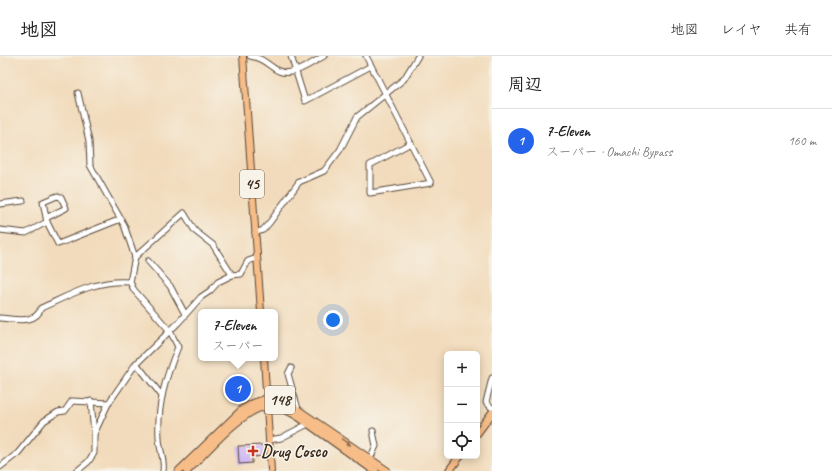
<!DOCTYPE html>
<html lang="ja">
<meta charset="utf-8">
<style>
:root{--surface:#fff;--page:#f6f6f6;--text:#222;--muted:#767676;--line:#e0e0e0;--accent:#2563eb}
body{margin:0;font-family:Caveat,"Klee One",sans-serif;background:var(--page);color:var(--text)}
.controls{position:absolute;right:12px;bottom:12px;display:grid;overflow:hidden;border-radius:6px;box-shadow:0 2px 10px #0003}
.controls button{width:36px;height:36px;display:grid;place-items:center;padding:0;border:0;border-bottom:1px solid var(--line);background:var(--surface);color:var(--text);font:20px sans-serif}
.you{position:absolute;left:333px;top:264px;width:14px;height:14px;margin:-10px;border:3px solid #fff;border-radius:50%;background:#1a73e8;box-shadow:0 0 0 6px #1a73e833}
.badge{display:grid;place-items:center;width:26px;height:26px;border-radius:50%;background:var(--accent);color:#fff;font-size:13px;font-weight:700}
.pin{position:absolute;translate:-50% -50%;border:2px solid #fff;box-shadow:0 1px 4px #0006}
.popup{position:absolute;left:198px;top:253px;width:80px;height:52px;box-sizing:border-box;display:grid;place-content:center;border-radius:6px;background:var(--surface);filter:drop-shadow(0 1px 3px #0005);font-size:13px;white-space:nowrap;color:var(--muted)}
.popup b{font-size:15px;color:var(--text)}
.popup::after{content:'';position:absolute;left:50%;top:100%;margin-left:-8px;border:8px solid transparent;border-top-color:var(--surface)}
.list{margin:0;padding:0;list-style:none}
h2{display:flex;justify-content:space-between;align-items:center;height:52px;margin:0;padding:0 16px;font-size:17px}
h2 small{font-size:13px;font-weight:400;color:var(--muted)}
.list li{display:grid;grid-template-columns:26px 1fr auto;gap:12px;align-items:center;box-sizing:border-box;height:64px;padding:0 16px;border-top:1px solid var(--line)}
.list b{display:block;font-size:15px;white-space:nowrap}
.list p{margin:0;font-size:13px;white-space:nowrap;color:var(--muted)}
.list em{font-size:13px;font-style:normal;color:var(--muted)}
.icon{flex:none;width:22px;height:22px;fill:none;stroke:currentColor;stroke-width:2;stroke-linecap:round;stroke-linejoin:round}
.map{position:relative;flex:none;width:492px;height:415px;overflow:hidden}
header{display:flex;align-items:center;gap:24px;box-sizing:border-box;height:56px;padding:0 20px;background:var(--surface);border-bottom:1px solid var(--line)}
header strong{font-size:19px}
nav{display:flex;gap:22px;margin-inline-start:auto;font-size:14px}
main{display:flex}
aside{flex:1;background:var(--surface)}
.map>svg:first-child{display:block}
.building{fill:#cab1f4}
.lines{fill:none;stroke-linecap:round;stroke-linejoin:round}
.minor-casing{stroke:#564536;stroke-width:7}
.major-casing{stroke:#564536;stroke-width:8}
.highway-casing{stroke:#564536;stroke-width:9}
.minor{stroke:#fff;stroke-width:5}
.major{stroke:#f7bd88;stroke-width:6}
.highway{stroke:#f7bd88;stroke-width:7}
.oneway{fill:#906c4e}
.poi-dot{fill:#c8321e;stroke:#f7f3e8;stroke-width:1.5}
.labels{text-anchor:middle;dominant-baseline:central;stroke-width:3;stroke-linejoin:round;paint-order:stroke}
.shield{fill:#f7f3e8;stroke:#73665b;stroke-width:1}
.shield-label{font-size:16px;font-weight:bold;fill:#3b2a1e}
.poi-label{font-size:17px;font-weight:bold;fill:#3b2a1e;stroke:#f7f3e8;text-anchor:start}
</style>
<header>
<strong>地図</strong>
<nav><a>地図</a><a>レイヤ</a><a>共有</a></nav>
</header>
<main>
<div class="map">
<svg width="492" height="415" viewBox="0 0 492 415">
<rect width="100%" height="100%" fill="#f7f3e8"/>
<filter id="ink" filterUnits="userSpaceOnUse"><feTurbulence type="fractalNoise" baseFrequency=".025" numOctaves="2"/><feDisplacementMap in="SourceGraphic" scale="8" xChannelSelector="R" yChannelSelector="G"/><feConvolveMatrix kernelMatrix="1 2 1 2 8 2 1 2 1" color-interpolation-filters="sRGB"/></filter>
<filter id="wash" filterUnits="userSpaceOnUse"><feTurbulence type="fractalNoise" baseFrequency=".012" numOctaves="4" result="noise"/><feDisplacementMap in="SourceGraphic" scale="16" xChannelSelector="R" yChannelSelector="G"/><feGaussianBlur stdDeviation="0.9" result="paint"/><feColorMatrix in="noise" values="0 0 0 0 0 0 0 0 0 0 0 0 0 0 0 0 0 1.4 0 .05"/><feComposite in="paint" operator="in"/></filter>
<g filter="url(#wash)">
<rect width="100%" height="100%" fill="#f2dbbc"/>
<g id="blocks">
<!-- building -->
<polygon class="building" points="264,389 265,400 252,401 252,407 239,408 238,390"/>
</g>
</g>
<g filter="url(#ink)">
<use href="#blocks" fill-opacity="0" stroke="#564536" stroke-width="1"/>
<g class="lines">
<!-- minor casing -->
<g class="minor-casing">
<g id="minor">
<path d="M250,0C262,2 266,7 275,13C290,24 311,7 324,0"/>
<polyline points="291,0 305,45 371,10"/>
<path d="M366,0C388,42 409,84 431,127L370,137V109L411,87"/>
<path d="M78,37L89,85L90,109L124,169L135,201L130,226L134,234L170,275L178,291C166,320 157,349 159,381C159,393 165,403 163,415"/>
<polyline points="0,148 23,145"/>
<polyline points="46,162 66,152 61,141 57,140 43,146 47,166"/>
<polyline points="0,174 26,177 47,166 58,188 121,163"/>
<polyline points="255,177 263,174 270,166 299,126 324,115 340,94 357,61 404,23 418,0"/>
<polyline points="135,201 184,157 195,175 213,189 232,219"/>
<polyline points="148,205 170,230 185,258"/>
<path d="M0,262C14,263 36,269 41,252C70,239 97,223 130,226"/>
<polyline points="136,307 162,340"/>
<polyline points="291,312 288,318 298,353"/>
<polyline points="492,322 486,346 492,352"/>
<polyline points="91,345 94,378"/>
<polyline points="269,384 281,382 308,368"/>
<polyline points="370,403 376,390 373,375"/>
<polyline points="0,411 18,397 44,365 58,356 65,355 72,345 109,347"/>
<polyline points="77,415 88,406 94,397 94,378 108,348 135,309 178,267 201,241 210,235 218,226 232,219 241,218 248,205 257,202"/>
</g>
</g>
<!-- major casing -->
<g class="major-casing">
<g id="major">
<polyline points="243,0 261,256"/>
<polyline points="264,302 271,415"/>
</g>
</g>
<!-- highway casing -->
<g class="highway-casing">
<g id="highway">
<polyline points="477,377 492,357"/>
<polyline points="179,415 243,353 254,347 266,343 276,343 286,346 387,415"/>
<path d="M187,415C205,397 243,352 267,350C279,349 289,355 299,361L375,415"/>
<polyline points="449,415 460,400"/>
</g>
</g>
<!-- minor -->
<use href="#minor" class="minor"/>
<!-- major -->
<use href="#major" class="major"/>
<!-- highway -->
<use href="#highway" class="highway"/>
</g>
<!-- one-way arrows -->
<defs><path id="oneway-solid" d="M-6-.8H1V-3.2L6.5 0L1 3.2V.8H-6Z"/></defs>
<use class="oneway" href="#oneway-solid" transform="translate(346 386) rotate(35)"/>
</g>
<!-- markers -->
<path class="poi-dot" d="M251 389h4v4h4v4h-4v4h-4v-4h-4v-4h4z"/>
<g class="labels">
<!-- shield labels -->
<g class="shield">
<rect x="240" y="114" width="24" height="28" rx="3"/>
<rect x="265" y="330" width="30" height="28" rx="3"/>
</g>
<g class="shield-label">
<text x="252" y="128">45</text>
<text x="280" y="344">148</text>
</g>
<!-- poi labels -->
<g class="poi-label">
<text x="261" y="395">Drug Cosco</text>
</g>
</g>
</svg>
<div class="controls">
<button>+</button>
<button>−</button>
<button><svg class="icon" aria-label="locate" viewBox="0 0 24 24"><circle cx="12" cy="12" r="6"/><path d="M12 2v4M12 18v4M2 12h4M18 12h4"/></svg></button>
</div>
<div class="you"></div>
<div class="pin badge" style="left:238px;top:333px">1</div>
<div class="popup"><b>7-Eleven</b>スーパー</div>
</div>
<aside>
<h2>周辺<small></small></h2>
<ul class="list">
<li><span class="badge">1</span><div><b>7-Eleven</b><p>スーパー · Omachi Bypass</p></div><em>160 m</em></li>
</ul>
</aside>
</main>
